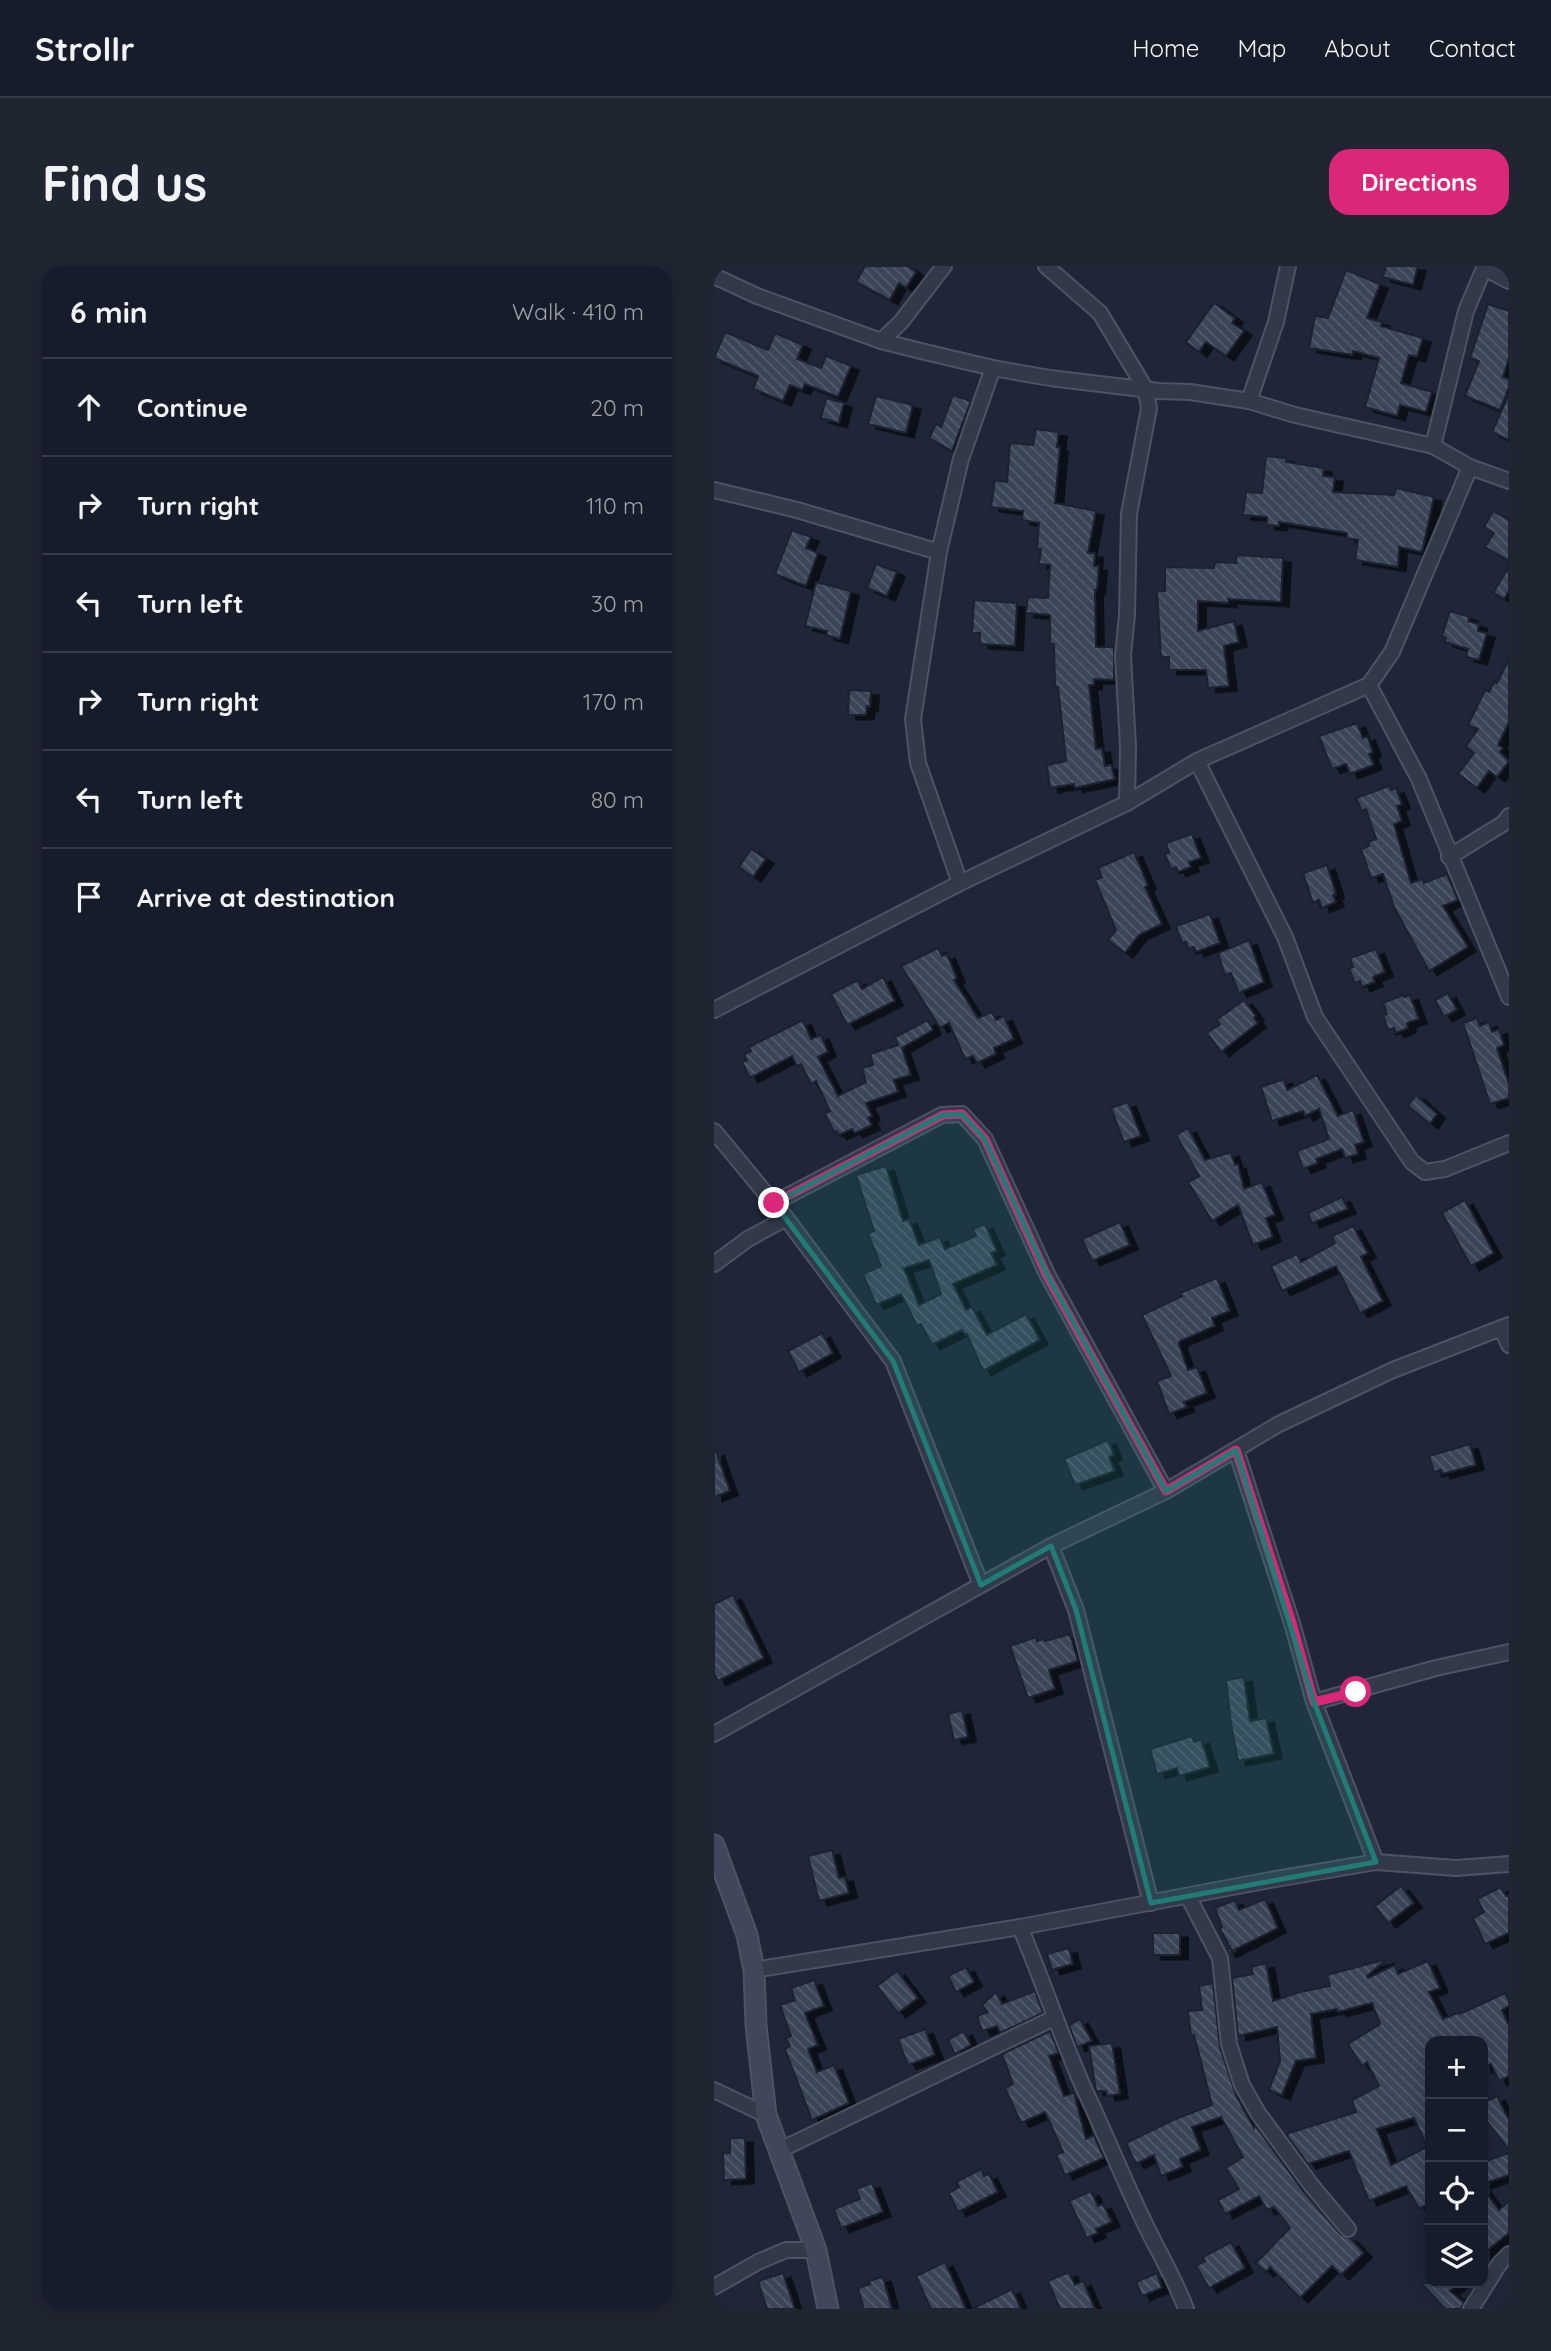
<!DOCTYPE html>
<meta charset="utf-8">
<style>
:root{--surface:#171c2a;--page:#202532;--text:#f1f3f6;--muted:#9ea1a8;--line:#363a47;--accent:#db2777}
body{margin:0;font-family:Quicksand,sans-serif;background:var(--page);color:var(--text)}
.controls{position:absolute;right:21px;bottom:21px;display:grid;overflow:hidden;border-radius:14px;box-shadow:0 4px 18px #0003}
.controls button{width:63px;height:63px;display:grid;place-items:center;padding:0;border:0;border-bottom:2px solid var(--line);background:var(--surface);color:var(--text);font:35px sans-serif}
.stop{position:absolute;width:21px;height:21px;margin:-16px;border:5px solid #db2777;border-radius:50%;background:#fff}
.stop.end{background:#db2777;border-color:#fff;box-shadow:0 2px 7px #0008}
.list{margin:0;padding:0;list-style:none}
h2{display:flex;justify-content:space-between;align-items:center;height:91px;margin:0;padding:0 28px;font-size:30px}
h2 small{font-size:23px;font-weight:400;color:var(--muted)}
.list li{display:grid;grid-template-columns:46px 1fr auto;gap:21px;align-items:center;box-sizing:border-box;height:98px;padding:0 28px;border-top:2px solid var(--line)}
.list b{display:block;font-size:26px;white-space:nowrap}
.list em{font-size:23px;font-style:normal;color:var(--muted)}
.icon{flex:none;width:38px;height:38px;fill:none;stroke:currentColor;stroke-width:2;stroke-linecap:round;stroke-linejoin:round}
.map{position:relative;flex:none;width:795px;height:2043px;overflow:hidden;border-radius:21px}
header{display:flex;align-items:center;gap:42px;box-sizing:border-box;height:98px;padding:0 35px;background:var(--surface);border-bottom:2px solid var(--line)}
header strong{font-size:33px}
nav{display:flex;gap:38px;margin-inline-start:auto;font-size:24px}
.intro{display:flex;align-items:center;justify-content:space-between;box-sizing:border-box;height:168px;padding:0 42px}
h1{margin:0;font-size:49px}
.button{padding:18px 32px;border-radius:21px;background:var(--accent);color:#fff;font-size:24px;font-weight:700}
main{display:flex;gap:42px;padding:0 42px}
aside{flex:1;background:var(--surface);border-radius:21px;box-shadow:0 4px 18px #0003}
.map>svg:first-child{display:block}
.building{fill:url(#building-back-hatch);stroke:#1a202f;stroke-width:2;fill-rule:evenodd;filter:url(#shadow)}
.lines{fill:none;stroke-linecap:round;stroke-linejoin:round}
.street-casing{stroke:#4d5363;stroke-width:18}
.secondary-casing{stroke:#4d5363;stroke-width:23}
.street{stroke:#323948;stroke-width:14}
.secondary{stroke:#40475b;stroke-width:19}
.route{stroke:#db2777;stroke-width:9}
.marked{fill:#1f7c77;fill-opacity:0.2;stroke:#1f7c77;stroke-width:5;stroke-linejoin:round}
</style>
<header>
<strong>Strollr</strong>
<nav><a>Home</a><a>Map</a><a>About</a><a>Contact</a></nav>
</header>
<div class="intro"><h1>Find us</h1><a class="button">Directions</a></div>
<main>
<aside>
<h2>6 min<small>Walk · 410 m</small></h2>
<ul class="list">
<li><svg class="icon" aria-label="ahead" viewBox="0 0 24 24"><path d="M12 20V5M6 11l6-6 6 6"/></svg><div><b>Continue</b></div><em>20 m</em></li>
<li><svg class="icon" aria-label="right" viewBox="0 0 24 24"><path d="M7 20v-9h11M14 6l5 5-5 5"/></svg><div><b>Turn right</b></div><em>110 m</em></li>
<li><svg class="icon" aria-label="left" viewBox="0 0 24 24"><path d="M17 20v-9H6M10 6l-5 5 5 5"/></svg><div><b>Turn left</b></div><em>30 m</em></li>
<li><svg class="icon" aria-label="right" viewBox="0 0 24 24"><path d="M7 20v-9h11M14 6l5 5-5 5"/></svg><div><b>Turn right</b></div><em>170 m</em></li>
<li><svg class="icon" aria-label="left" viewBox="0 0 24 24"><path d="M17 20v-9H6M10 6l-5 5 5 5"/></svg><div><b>Turn left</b></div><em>80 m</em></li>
<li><svg class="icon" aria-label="arrive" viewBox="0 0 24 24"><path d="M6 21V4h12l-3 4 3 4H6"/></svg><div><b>Arrive at destination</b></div></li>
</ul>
</aside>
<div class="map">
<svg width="795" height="2043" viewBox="0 0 795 2043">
<defs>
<pattern id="building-back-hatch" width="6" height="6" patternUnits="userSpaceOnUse" patternTransform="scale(1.75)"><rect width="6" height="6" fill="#3a4458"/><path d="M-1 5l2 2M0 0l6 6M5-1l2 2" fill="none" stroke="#545d6e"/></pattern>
<filter id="shadow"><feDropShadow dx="8" dy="4.5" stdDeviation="0" flood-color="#0009"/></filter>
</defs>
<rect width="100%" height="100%" fill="#1f2638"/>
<!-- building -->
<g class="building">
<polygon points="151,0 194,0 202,6 192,22 185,17 176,34 142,16"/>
<polygon points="672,0 704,0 699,19 669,11"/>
<polygon points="632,4 666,18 653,52 668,56 667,60 709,72 703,91 695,89 687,117 718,126 712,146 686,139 683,150 651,141 665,92 639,85 639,89 595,82 601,50 614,52"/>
<polygon points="500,37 521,52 518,57 530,65 512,90 492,76 485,86 472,76"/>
<polygon points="774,38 795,45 795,92 789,111 795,113 795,121 786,144 751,130 765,95 756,92"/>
<polygon points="11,66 54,84 61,67 89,79 83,93 107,102 112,90 137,100 124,131 91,118 88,124 76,119 69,135 39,123 44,110 0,92"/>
<polygon points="795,128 795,174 778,166"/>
<polygon points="239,129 257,135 238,185 215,172 222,158 227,161"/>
<polygon points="162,130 199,139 192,167 154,158"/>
<polygon points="112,132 130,137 125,157 107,152"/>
<polygon points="322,163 345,166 343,181 346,181 341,237 382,245 374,287 381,287 380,300 385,300 383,324 381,324 382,381 400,381 400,414 380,413 380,419 375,419 382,483 388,482 391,500 397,499 401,513 361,522 360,518 336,522 333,499 352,495 344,421 341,421 340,378 336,378 336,349 312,347 314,331 334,332 336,299 325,298 327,283 323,283 325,257 308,254 309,245 277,241 281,214 293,216 296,177 319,179"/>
<polygon points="552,190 572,192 572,196 610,202 609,210 621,211 619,226 680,229 682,222 720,231 708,286 685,281 684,301 641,294 644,274 633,272 633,267 565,256 565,260 553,259 553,251 529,249 532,226 548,227"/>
<polygon points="779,245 795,254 795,295 771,281 780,267 770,261"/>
<polygon points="78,264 97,271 92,282 104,287 92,320 61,308"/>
<polygon points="523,289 569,292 567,336 514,333 515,337 484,335 484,365 520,355 525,376 510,380 515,420 494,422 492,404 455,404 455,391 447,391 443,325 451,325 451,301 500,302 501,296 522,297"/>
<polygon points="162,298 183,306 173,330 153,322"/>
<polygon points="795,301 795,325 790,333 779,327"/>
<polygon points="102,316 137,325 126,373 112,369 113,365 91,360"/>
<polygon points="260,334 303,337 301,380 266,378 266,367 258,367"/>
<polygon points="736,345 756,351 754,355 765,358 764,365 773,367 765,394 752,391 754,383 731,376 732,372 728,370"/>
<polygon points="795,393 795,456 784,479 789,482 786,486 795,495 783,511 775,505 763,522 744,508 760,487 752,480 764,463 754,459 771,424 775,426 780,416 783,417"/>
<polygon points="135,424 157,425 156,441 153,440 152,449 134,449"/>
<polygon points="643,457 649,472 653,470 659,486 655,488 660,499 636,508 632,498 618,503 605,470"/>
<polygon points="675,520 677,524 682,522 688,538 683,540 688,555 680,558 697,617 709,613 710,617 733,608 744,634 729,640 754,681 715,705 680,641 669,608 657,612 647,583 655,580 654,576 662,573 652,543 648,545 642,532"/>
<polygon points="478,568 487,592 475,596 477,601 464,606 462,601 457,603 451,588 455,587 452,577"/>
<polygon points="37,583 52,593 39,611 25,601"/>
<polygon points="420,586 434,619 431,621 448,658 425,669 411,687 394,674 402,664 381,614 388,611 384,602"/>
<polygon points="613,599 621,624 622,628 619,629 622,636 608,642 605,634 599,637 589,607"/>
<polygon points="496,648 506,677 482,686 480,681 474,683 472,676 468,677 462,660"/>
<polygon points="535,674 550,716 525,727 517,707 511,709 504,687"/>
<polygon points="224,682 228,690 233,688 243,712 240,714 264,752 278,746 282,754 290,750 300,773 280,782 282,788 263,797 259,790 251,793 235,757 226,762 187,700"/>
<polygon points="662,683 671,706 659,711 661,716 648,721 646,715 641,717 635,703 639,701 636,692"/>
<polygon points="169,711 181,735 133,759 117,728 144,714 148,723"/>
<polygon points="734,727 743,744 730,751 721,734"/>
<polygon points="689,729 690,731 696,729 705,753 693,757 694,762 682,767 680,762 674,764 669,749 673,748 669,737"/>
<polygon points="530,734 542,750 540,752 544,757 507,786 493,767 506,758 502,754"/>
<polygon points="763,752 766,760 775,756 778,766 785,763 790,779 783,782 795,818 795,832 776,838 749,757"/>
<polygon points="89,754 97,773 107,769 114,786 104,791 124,830 152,816 148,802 159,799 156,788 184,779 181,771 214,754 219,764 188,782 197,809 180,814 184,826 152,837 158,850 154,852 158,859 141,867 138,863 125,869 123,865 120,866 111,848 116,845 102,815 97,818 87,798 83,800 78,790 36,812 28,796 33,794 30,789 37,785 35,781"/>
<polygon points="603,809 624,850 639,844 650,876 641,879 644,888 631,892 628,883 602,893 604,897 589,903 583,885 615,873 605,843 591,850 589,845 558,855 547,821 570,813 573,824"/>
<polygon points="702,829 723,848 716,858 694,840"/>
<polygon points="414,836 427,870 410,876 397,842"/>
<polygon points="474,862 491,894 517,886 521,899 524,898 530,923 548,916 561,949 552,952 559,971 539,979 524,939 498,955 474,916 485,910 462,869"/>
<path d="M172,900L189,955L195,953L205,979L226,971L231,983L262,970L259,963L271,958L283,985L277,987L283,999L239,1018L252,1044L258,1041L273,1069L312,1048L326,1074L269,1105L253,1068L251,1069L248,1064L218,1079L207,1058L203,1060L187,1028L162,1039L149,1008L167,1000L154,967L160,965L142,909ZM215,994L227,1028L205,1039L190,1002Z"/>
<polygon points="628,931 634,943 598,957 594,947"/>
<polygon points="751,934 780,987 757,1000 728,947"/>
<polygon points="406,956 416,979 378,995 368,973"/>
<polygon points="639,960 654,987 647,991 669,1035 646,1047 622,1000 568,1025 557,1000 583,988 587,996 621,977 618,970"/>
<polygon points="503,1012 516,1045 498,1052 501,1060 466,1075 465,1078 474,1104 483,1101 493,1127 470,1136 473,1141 455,1148 443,1115 457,1110 428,1049 468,1030 466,1027"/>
<polygon points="108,1067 119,1087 85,1106 74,1085"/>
<polygon points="394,1174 400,1189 395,1191 401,1205 361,1219 350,1193"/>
<polygon points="756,1178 762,1199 728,1208 727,1204 720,1206 715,1190"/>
<polygon points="2,1185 16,1225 0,1231 0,1186"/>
<polygon points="19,1329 50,1392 4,1415 0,1407 0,1338"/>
<polygon points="356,1368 364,1395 335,1404 341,1423 314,1432 296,1380 322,1371 323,1375 330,1373 331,1375"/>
<polygon points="530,1411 536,1455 552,1452 560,1488 524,1495 517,1458 512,1414"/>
<polygon points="248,1444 254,1471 240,1474 234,1448"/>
<polygon points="478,1470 480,1476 487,1473 496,1501 465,1510 463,1502 443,1508 436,1483"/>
<polygon points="118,1584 125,1612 131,1611 135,1627 105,1635 94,1590"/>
<polygon points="687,1620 700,1637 674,1657 661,1640"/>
<polygon points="787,1621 792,1630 795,1629 795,1667 771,1678 759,1652 770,1646 763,1633"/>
<polygon points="551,1633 564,1662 514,1687 512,1683 517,1683 506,1663 508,1661 501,1642 521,1634 525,1644"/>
<rect x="439" y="1667" width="27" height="22"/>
<polygon points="355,1682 359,1698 338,1704 333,1688"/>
<path d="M673,1693L653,1710L654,1712L681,1699L684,1708L714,1695L726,1722L715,1726L729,1753L746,1746V1748L791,1727L795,1735V1740L788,1744L795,1760V1810L785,1815L777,1798L769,1802V1775H716V1937L705,1943L692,1920L655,1935L635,1885L594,1898L572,1868L642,1846L638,1834L665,1820L653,1796L648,1800L634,1778L666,1758L658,1737L624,1746L623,1743L597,1748L602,1792L582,1795L568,1829L555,1824L566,1795L563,1761L524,1770L518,1712L539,1708L537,1701L552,1697L559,1735L586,1726L616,1720L613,1709ZM700,1852L713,1881L677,1899L663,1863Z"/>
<polygon points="252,1701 260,1716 242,1726 234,1710"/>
<polygon points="183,1705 204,1732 184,1747 163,1720"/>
<polygon points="100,1714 110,1740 91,1747 104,1779 94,1783 103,1806 120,1799 135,1837 98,1854 71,1783 76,1780 72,1772 77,1770 66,1739 81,1734 77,1722"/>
<polygon points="499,1717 506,1781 522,1829 540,1862 541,1859 590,1926 627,1969 636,1972 650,1987 627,2009 618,2000 586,2032 556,2001 552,2006 542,1997 576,1962 560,1941 553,1944 545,1930 511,1948 504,1934 525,1923 512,1902 529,1891 507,1851 478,1861 487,1884 466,1893 469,1901 447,1910 440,1889 422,1898 412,1877 459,1854 498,1839 480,1769 477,1770 474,1745 488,1744 485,1720"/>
<polygon points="321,1725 329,1747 286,1767 283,1760 268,1765 263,1750 274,1746 268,1739 282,1726 288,1738"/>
<polygon points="366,1753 378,1775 363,1781 355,1759"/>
<polygon points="211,1763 221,1789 194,1799 184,1773"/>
<polygon points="250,1765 257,1779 241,1788 234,1774"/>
<polygon points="336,1765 345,1787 335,1790 350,1830 360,1827 372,1873 380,1869 390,1892 351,1909 342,1889 349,1886 331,1846 307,1857 291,1822 299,1818 288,1788"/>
<polygon points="398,1777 406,1828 393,1830 392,1825 382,1825 375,1780"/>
<polygon points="783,1830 795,1854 795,1884 769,1850 769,1837"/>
<polygon points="16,1872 31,1872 32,1913 10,1914 9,1887 16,1887"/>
<polygon points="795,1887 795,1909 769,1918 769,1896"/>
<polygon points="267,1903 270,1910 275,1908 284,1926 244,1946 235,1927 245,1921 242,1916"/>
<polygon points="158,1917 169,1946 127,1962 120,1943 146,1933 142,1923"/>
<polygon points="769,1922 785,1944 795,1935 795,1967 769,1988"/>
<polygon points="377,1925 384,1940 389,1938 398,1956 382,1963 384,1967 373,1972 355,1935"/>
<polygon points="517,1976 531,2002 495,2022 482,2000 491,1995 489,1991"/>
<polygon points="231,1996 252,2043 217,2043 202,2010"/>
<polygon points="355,2006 361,2019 369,2015 381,2043 346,2043 334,2015"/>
<polygon points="69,2007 81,2043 53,2043 44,2015"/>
<polygon points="443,2007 448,2022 428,2030 422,2016"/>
<polygon points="169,2011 178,2043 150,2043 144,2022 156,2018 155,2015"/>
<polygon points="707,2017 746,2017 736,2025 750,2036 747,2043 731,2043"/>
<polygon points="298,2023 307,2043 258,2043"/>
</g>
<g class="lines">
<!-- street casing -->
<g class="street-casing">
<g id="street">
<polyline points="332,0 386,47 431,122 435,142 415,248 413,349 409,390 414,480 413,537"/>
<polyline points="770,2 795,15"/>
<polyline points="0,10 43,30 167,75 211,86 279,102 336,112 444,125 476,126 535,135 581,149 719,180 756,201 795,215"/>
<polyline points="167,75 187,56 230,0"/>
<polyline points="535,135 562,56 574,0"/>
<polyline points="719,180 752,45 771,0"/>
<polyline points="0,224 83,244 225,286"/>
<polyline points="655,419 705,513 795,731"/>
<polyline points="483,495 571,671 601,751 698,896 711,906 731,903 795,877"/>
<polyline points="735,591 790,557 795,550"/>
<polyline points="246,617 204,497 199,453 225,286 247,193 279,102"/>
<polyline points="0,744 246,617 413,537 483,495 655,419 678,386 756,201"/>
<polyline points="0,865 72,952 179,1095 267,1319"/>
<polyline points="60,937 228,849 248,848 271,873 333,1008 452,1225"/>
<polyline points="0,998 34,973 72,952"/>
<polyline points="787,1062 795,1079"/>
<polyline points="522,1184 578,1357 600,1436"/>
<polyline points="337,1280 362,1344 437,1637"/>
<polyline points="0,1468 337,1280 452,1225 565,1158 679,1104 795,1059"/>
<polyline points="662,1596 600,1436 722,1402 795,1386"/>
<polyline points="474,1630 506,1692 515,1778 528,1819 544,1847 598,1920 634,1963"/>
<path d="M306,1661C329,1715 347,1771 371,1825C393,1871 412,1920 435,1966C448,1992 462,2016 472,2043"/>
<polyline points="40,1704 306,1661 556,1614 662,1596 742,1602 795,1598"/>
<polyline points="0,1824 52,1849"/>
<polyline points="64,1885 340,1752"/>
<polyline points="0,2021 44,1996 72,1984 102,1984"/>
<polyline points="757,2043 786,1997 795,1988"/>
</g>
</g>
<!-- secondary casing -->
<g class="secondary-casing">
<polyline id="secondary" points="0,1579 33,1669 40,1704 42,1759 52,1849 102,1984 114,2043"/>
</g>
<!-- street -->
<use href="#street" class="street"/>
<!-- secondary -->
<use href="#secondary" class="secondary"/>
</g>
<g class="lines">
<!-- route -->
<polyline class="route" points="60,937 229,849 248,848 271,873 332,1008 452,1225 522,1184 578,1357 600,1436 642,1426"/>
</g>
<!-- marked area -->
<path class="marked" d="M248,848L271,873L333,1008L452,1225L522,1184L600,1436L662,1596L437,1637L362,1344L337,1280L267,1319L179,1095L60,937L228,849Z"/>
</svg>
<div class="controls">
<button>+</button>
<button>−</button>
<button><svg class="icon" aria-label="locate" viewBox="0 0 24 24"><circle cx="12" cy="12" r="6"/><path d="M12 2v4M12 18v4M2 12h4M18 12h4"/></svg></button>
<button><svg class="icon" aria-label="layers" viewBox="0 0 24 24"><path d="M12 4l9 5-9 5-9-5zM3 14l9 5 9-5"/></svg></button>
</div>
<div class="stop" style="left:642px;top:1426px"></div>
<div class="stop end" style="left:60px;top:937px"></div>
</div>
</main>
